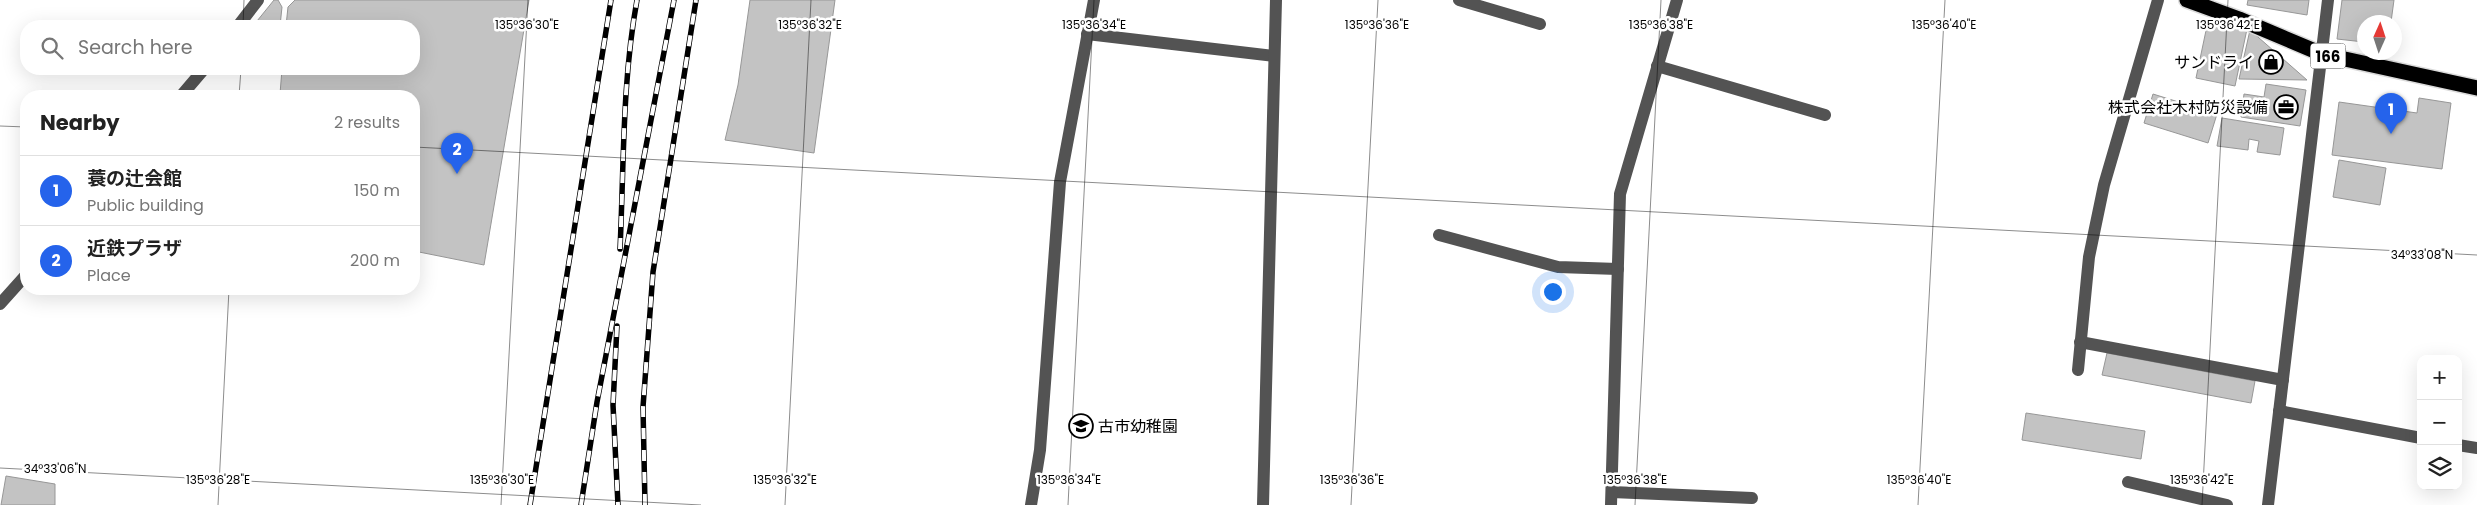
<!DOCTYPE html>
<meta charset="utf-8">
<style>
:root{--surface:#fff;--page:#f2f2f2;--text:#222;--muted:#767676;--line:#e0e0e0;--accent:#2563eb}
body{margin:0;font-family:Poppins,"Noto Sans JP",sans-serif;background:var(--page);color:var(--text)}
.controls{position:absolute;right:15px;bottom:15px;display:grid;overflow:hidden;border-radius:10px;box-shadow:0 5px 20px #0002}
.controls button{width:45px;height:45px;display:grid;place-items:center;padding:0;border:0;border-bottom:1px solid var(--line);background:var(--surface);color:var(--text);font:25px sans-serif}
.compass{position:absolute;left:2357px;top:15px;width:45px;height:45px;border-radius:50%;background:var(--surface);box-shadow:0 5px 20px #0002;rotate:3deg}
.you{position:absolute;left:1552px;top:291px;width:18px;height:18px;margin:-12px;border:4px solid #fff;border-radius:50%;background:#1a73e8;box-shadow:0 0 0 8px #1a73e833}
.badge{display:grid;place-items:center;width:32px;height:32px;border-radius:50%;background:var(--accent);color:#fff;font-size:16px;font-weight:700}
.pin{position:absolute;translate:-50% -41px;filter:drop-shadow(0 1px 2px #0008)}
.pin::after{content:'';position:absolute;top:26px;width:18px;height:15px;background:inherit;clip-path:polygon(0 0,100% 0,50% 100%)}
.list{margin:0;padding:0;list-style:none}
h2{display:flex;justify-content:space-between;align-items:center;height:65px;margin:0;padding:0 20px;font-size:21px}
h2 small{font-size:16px;font-weight:400;color:var(--muted)}
.list li{display:grid;grid-template-columns:32px 1fr auto;gap:15px;align-items:center;box-sizing:border-box;height:70px;padding:0 20px;border-top:1px solid var(--line)}
.list b{display:block;font-size:19px;white-space:nowrap}
.list p{margin:0;font-size:16px;white-space:nowrap;color:var(--muted)}
.list em{font-size:16px;font-style:normal;color:var(--muted)}
.icon{flex:none;width:28px;height:28px;fill:none;stroke:currentColor;stroke-width:2;stroke-linecap:round;stroke-linejoin:round}
.map{position:relative;flex:none;width:2477px;height:505px;overflow:hidden}
.search{position:absolute;background:var(--surface);box-shadow:0 5px 20px #0002;left:20px;top:20px;width:400px;height:55px;display:flex;align-items:center;gap:12px;box-sizing:border-box;padding:0 18px;border-radius:20px;color:var(--muted);font-size:19px}
.panel{position:absolute;background:var(--surface);box-shadow:0 5px 20px #0002;left:20px;top:90px;width:400px;height:205px;border-radius:20px}
.map>svg:first-child{display:block}
.building{fill:#c3c3c3;stroke:#979797}
.lines{fill:none;stroke-linecap:round;stroke-linejoin:round}
.highway-casing{stroke:#dbdbdb;stroke-width:18}
.minor{stroke:#535353;stroke-width:12}
.highway{stroke:#000;stroke-width:15}
.rail-casing{stroke:#000;stroke-width:5.5}
.rail{stroke:#fff;stroke-width:4;stroke-dasharray:11;stroke-linecap:butt}
.ticks{fill:none;stroke:#000;stroke-width:1;stroke-opacity:0.45}
.labels{text-anchor:middle;dominant-baseline:central;stroke-width:5;stroke-linejoin:round;paint-order:stroke}
.shield{fill:#fff;stroke:#4c4c4c;stroke-width:1}
.shield-label{font-size:15px;font-weight:bold;fill:#000}
.poi-label{font-size:16px;fill:#000;stroke:#fff;text-anchor:end}
.ticks-label{font-size:12px;text-anchor:middle;fill:#000;stroke:#fff;stroke-width:5;stroke-linejoin:round;paint-order:stroke}
</style>
<div class="map">
<svg width="2477" height="505" viewBox="0 0 2477 505">
<rect width="100%" height="100%" fill="#fff"/>
<!-- building -->
<g class="building">
<polygon points="274,0 278,0 282,7 280,26 253,26"/>
<polygon points="295,0 529,0 484,265 414,251 414,96 287,96 280,94 282,69 414,69 414,26 286,26 288,7"/>
<polygon points="750,0 835,0 814,153 725,140 738,85"/>
<polygon points="2248,0 2309,0 2307,15 2247,5"/>
<polygon points="2342,0 2394,0 2391,22 2364,22 2364,42 2337,39"/>
<polygon points="2208,21 2247,29 2235,86 2196,78"/>
<polygon points="2250,30 2307,80 2239,79"/>
<polygon points="2266,84 2306,90 2300,126 2241,117 2244,94 2264,97"/>
<polygon points="2153,94 2217,114 2208,143 2144,123"/>
<polygon points="2419,98 2451,103 2442,169 2332,155 2339,102 2417,113"/>
<polygon points="2222,118 2284,128 2280,155 2257,152 2259,141 2249,139 2248,150 2217,146"/>
<polygon points="2339,160 2386,168 2380,205 2333,197"/>
<polygon points="2107,353 2255,381 2251,403 2102,375"/>
<polygon points="2026,413 2145,431 2141,459 2022,440"/>
<polygon points="6,476 55,484 55,505 1,505"/>
</g>
<g class="lines">
<!-- highway casing -->
<g class="highway-casing">
<polyline id="highway" points="2187,0 2239,19 2322,54 2477,88"/>
</g>
<!-- minor -->
<g class="minor">
<polyline points="1459,0 1540,24"/>
<polyline points="238,26 258,0"/>
<polyline points="1087,34 1274,56"/>
<polyline points="1657,66 1825,115"/>
<polyline points="181,96 204,69"/>
<polyline points="1439,235 1558,267 1618,269"/>
<polyline points="0,304 26,275"/>
<polyline points="2080,342 2283,380"/>
<polyline points="2078,370 2089,257 2104,185 2158,0"/>
<polyline points="2279,411 2421,438"/>
<polyline points="2458,445 2477,448"/>
<polyline points="2128,482 2227,505"/>
<polyline points="1612,492 1752,498"/>
<polyline points="1031,505 1040,450 1060,182 1094,0"/>
<polyline points="1263,505 1276,0"/>
<polyline points="1611,505 1620,194 1677,0"/>
<polyline points="2268,505 2328,0"/>
</g>
<!-- highway -->
<use href="#highway" class="highway"/>
<!-- rail casing -->
<g class="rail-casing">
<g id="rail">
<path d="M620,249C624,165 622,82 637,0"/>
<polyline points="617,326 613,405 618,505"/>
<polyline points="530,505 611,0"/>
<polyline points="581,505 597,402 674,0"/>
<polyline points="645,505 643,407 653,272 696,0"/>
</g>
</g>
<!-- rail -->
<use href="#rail" class="rail"/>
</g>
<!-- ticks -->
<path class="ticks" d="M243,26L244,0M239,96L241,69M0,126L26,127M414,147L2477,255M0,468L701,505M218,505L229,289M501,505L528,0M785,505L811,0M1068,505L1094,0M1351,505L1378,0M1635,505L1661,0M1918,505L1945,0M2202,505L2228,0"/>
<!-- icons -->
<defs>
<g id="shop-ring" transform="scale(1.25)"><circle r="9.5" fill="#fff" stroke="#000" stroke-width="1.5"/><path d="M-5-2.5h2.3a2.7 3.5 0 0 1 5.4 0H5L5.5 6h-11ZM-1.5-2.5h3a1.5 2.3 0 0 0-3 0Z" fill="#000"/></g>
<g id="office-ring" transform="scale(1.25)"><circle r="9.5" fill="#fff" stroke="#000" stroke-width="1.5"/><path d="M-6-3h4V-5.5h4V-3h4V5H-6ZM-1-4.5V-3h2v-1.5ZM-6 0V1H6V0Z" fill="#000"/></g>
<g id="school-ring" transform="scale(1.25)"><circle r="9.5" fill="#fff" stroke="#000" stroke-width="1.5"/><path d="M0-5L7-2L0 1L-7-2ZM-4 1L0 2.5L4 1V4Q0 6-4 4Z" fill="#000"/></g>
</defs>
<g fill-rule="evenodd">
<use href="#shop-ring" x="2271" y="62"/>
<use href="#office-ring" x="2286" y="107"/>
<use href="#school-ring" x="1081" y="426"/>
</g>
<g class="labels">
<!-- shield labels -->
<rect class="shield" x="2310.5" y="43.5" width="35" height="25" rx="4"/>
<g class="shield-label">
<text x="2328" y="56">166</text>
</g>
<!-- poi labels -->
<g class="poi-label">
<text x="2254" y="62">サンドライ</text>
<text x="2268" y="107">株式会社木村防災設備</text>
<text x="1098" y="426" text-anchor="start">古市幼稚園</text>
</g>
</g>
<g class="ticks-label">
<text x="527" y="29">135°36'30"E</text>
<text x="810" y="29">135°36'32"E</text>
<text x="1094" y="29">135°36'34"E</text>
<text x="1377" y="29">135°36'36"E</text>
<text x="1661" y="29">135°36'38"E</text>
<text x="1944" y="29">135°36'40"E</text>
<text x="2228" y="29">135°36'42"E</text>
<text x="2422" y="259">34°33'08"N</text>
<text x="55" y="473">34°33'06"N</text>
<text x="218" y="484">135°36'28"E</text>
<text x="502" y="484">135°36'30"E</text>
<text x="785" y="484">135°36'32"E</text>
<text x="1069" y="484">135°36'34"E</text>
<text x="1352" y="484">135°36'36"E</text>
<text x="1635" y="484">135°36'38"E</text>
<text x="1919" y="484">135°36'40"E</text>
<text x="2202" y="484">135°36'42"E</text>
</g>
</svg>
<div class="controls">
<button>+</button>
<button>−</button>
<button><svg class="icon" aria-label="layers" viewBox="0 0 24 24"><path d="M12 4l9 5-9 5-9-5zM3 14l9 5 9-5"/></svg></button>
</div>
<svg class="compass" viewBox="-18 -18 36 36"><path d="M0-13l5 13h-10z" fill="#e53935"/><path d="M0 13l5-13h-10z" fill="#767676"/></svg>
<div class="you"></div>
<div class="pin badge" style="left:2391px;top:134px">1</div>
<div class="pin badge" style="left:457px;top:174px">2</div>
<div class="search"><svg class="icon" aria-label="search" viewBox="0 0 24 24"><circle cx="10" cy="10" r="6"/><path d="M15 15l6 6"/></svg>Search here</div>
<section class="panel">
<h2>Nearby<small>2 results</small></h2>
<ul class="list">
<li><span class="badge">1</span><div><b>蓑の辻会館</b><p>Public building</p></div><em>150 m</em></li>
<li><span class="badge">2</span><div><b>近鉄プラザ</b><p>Place</p></div><em>200 m</em></li>
</ul>
</section>
</div>
